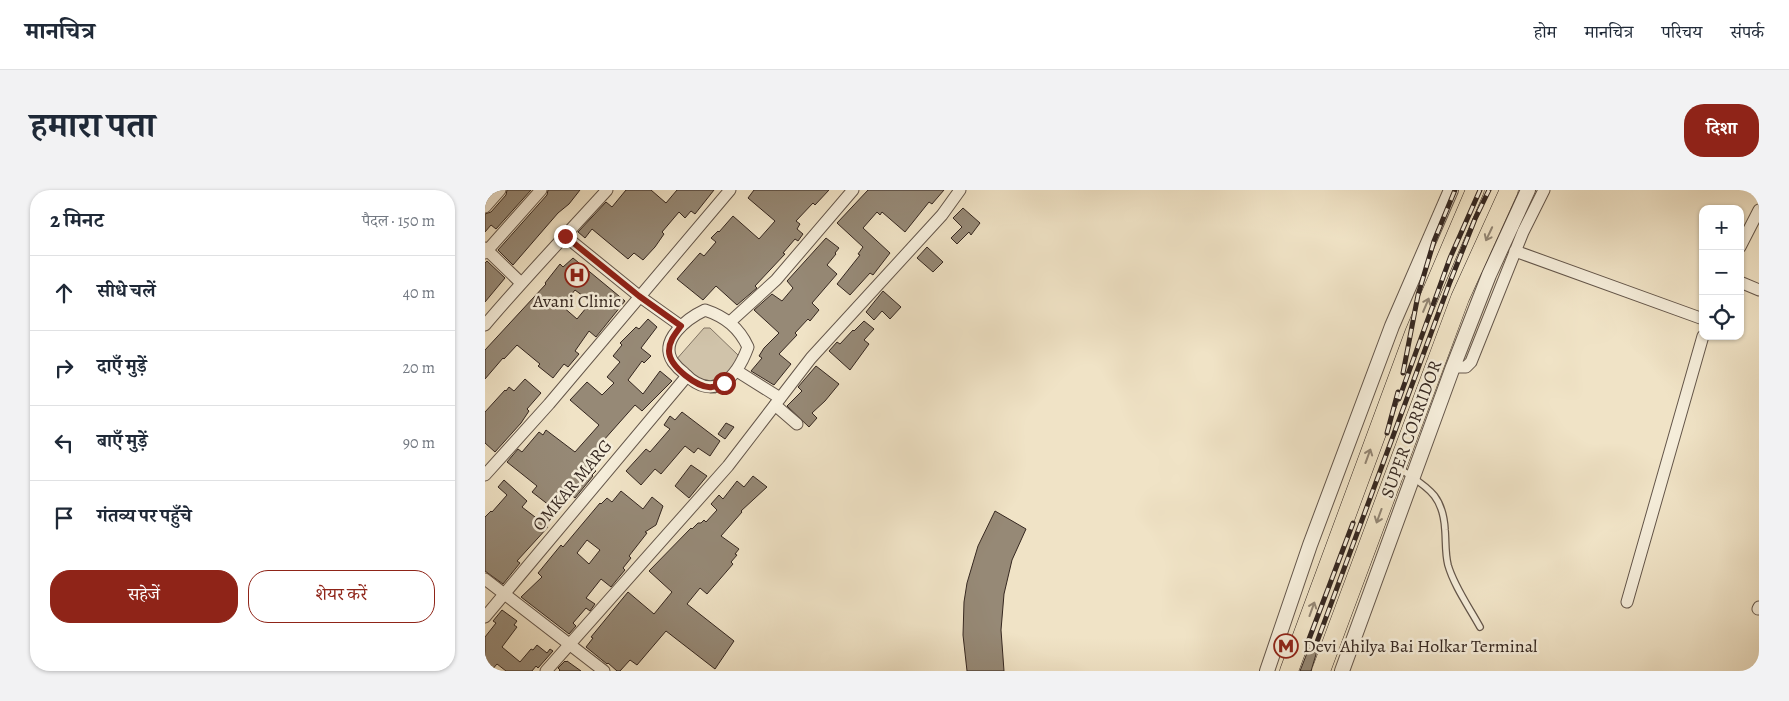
<!DOCTYPE html>
<html lang="hi">
<meta charset="utf-8">
<style>
:root{--surface:#fff;--page:#f2f2f3;--text:#1f2937;--muted:#747a83;--line:#e0e1e3;--accent:#8f2418}
body{margin:0;font-family:Alegreya,"Noto Serif Devanagari",serif;background:var(--page);color:var(--text)}
.controls{position:absolute;right:15px;top:15px;display:grid;overflow:hidden;border-radius:10px;box-shadow:0 1px 4px #0004}
.controls button{width:45px;height:45px;display:grid;place-items:center;padding:0;border:0;border-bottom:1px solid var(--line);background:var(--surface);color:var(--text);font:25px sans-serif}
.stop{position:absolute;width:15px;height:15px;margin:-11px;border:4px solid #8f2418;border-radius:50%;background:#fff}
.stop.end{background:#8f2418;border-color:#fff;box-shadow:0 1px 5px #0008}
.list{margin:0;padding:0;list-style:none}
h2{display:flex;justify-content:space-between;align-items:center;height:65px;margin:0;padding:0 20px;font-size:21px}
h2 small{font-size:16px;font-weight:400;color:var(--muted)}
.list li{display:grid;grid-template-columns:32px 1fr auto;gap:15px;align-items:center;box-sizing:border-box;height:75px;padding:0 20px;border-top:1px solid var(--line)}
.list b{display:block;font-size:19px;white-space:nowrap}
.list em{font-size:16px;font-style:normal;color:var(--muted)}
.actions{display:flex;gap:10px;padding:15px 20px}
.actions a{flex:1;padding:11px 0;border:1px solid var(--accent);border-radius:20px;text-align:center;font-size:18px;color:var(--accent)}
.actions .main{background:var(--accent);color:#fff}
.icon{flex:none;width:28px;height:28px;fill:none;stroke:currentColor;stroke-width:2;stroke-linecap:round;stroke-linejoin:round}
.map{position:relative;flex:none;width:1274px;height:481px;overflow:hidden;border-radius:20px}
header{display:flex;align-items:center;gap:30px;box-sizing:border-box;height:70px;padding:0 25px;background:var(--surface);border-bottom:1px solid var(--line)}
header strong{font-size:24px}
nav{display:flex;gap:28px;margin-inline-start:auto;font-size:18px}
.intro{display:flex;align-items:center;justify-content:space-between;box-sizing:border-box;height:120px;padding:0 30px}
h1{margin:0;font-size:35px}
.button{padding:12px 22px;border-radius:20px;background:var(--accent);color:#fff;font-size:18px;font-weight:700}
main{display:flex;gap:30px;padding:0 30px}
aside{flex:1;background:var(--surface);border-radius:20px;box-shadow:0 1px 4px #0004}
.map>svg:first-child{display:block}
.green{fill:#d0c3aa;stroke:#827565}
.building{fill:#968976;stroke:#352720;fill-rule:evenodd}
.lines{fill:none;stroke-linecap:round;stroke-linejoin:round}
.service-casing{stroke:#64564a;stroke-width:8}
.minor-casing{stroke:#64564a;stroke-width:13}
.tertiary-casing{stroke:#64564a;stroke-width:16}
.primary-casing{stroke:#352720;stroke-width:19}
.service{stroke:#f5edda;stroke-width:5.5}
.minor{stroke:#f5edda;stroke-width:11}
.tertiary{stroke:#f5edda;stroke-width:14}
.primary{stroke:#f0e3c6;stroke-width:18}
.rail-casing{stroke:#352720;stroke-width:5}
.rail{stroke:#f5edda;stroke-width:3;stroke-dasharray:9;stroke-linecap:butt}
.oneway{stroke:#928573}
.route{stroke:#8f2418;stroke-width:6}
.labels{text-anchor:middle;dominant-baseline:central;stroke-width:5;stroke-linejoin:round;paint-order:stroke}
.poi-label{font-size:18px;fill:#352720;stroke:#f5edda}
.street-label{font-size:18px;fill:#352720;stroke:#f5edda}
</style>
<header>
<strong>मानचित्र</strong>
<nav><a>होम</a><a>मानचित्र</a><a>परिचय</a><a>संपर्क</a></nav>
</header>
<div class="intro"><h1>हमारा पता</h1><a class="button">दिशा</a></div>
<main>
<aside>
<h2>2 मिनट<small>पैदल · 150 m</small></h2>
<ul class="list">
<li><svg class="icon" aria-label="ahead" viewBox="0 0 24 24"><path d="M12 20V5M6 11l6-6 6 6"/></svg><div><b>सीधे चलें</b></div><em>40 m</em></li>
<li><svg class="icon" aria-label="right" viewBox="0 0 24 24"><path d="M7 20v-9h11M14 6l5 5-5 5"/></svg><div><b>दाएँ मुड़ें</b></div><em>20 m</em></li>
<li><svg class="icon" aria-label="left" viewBox="0 0 24 24"><path d="M17 20v-9H6M10 6l-5 5 5 5"/></svg><div><b>बाएँ मुड़ें</b></div><em>90 m</em></li>
<li><svg class="icon" aria-label="arrive" viewBox="0 0 24 24"><path d="M6 21V4h12l-3 4 3 4H6"/></svg><div><b>गंतव्य पर पहुँचे</b></div></li>
</ul>
<div class="actions"><a class="main">सहेजें</a><a>शेयर करें</a></div>
</aside>
<div class="map">
<svg width="1274" height="481" viewBox="0 0 1274 481">
<rect width="100%" height="100%" fill="#f0e3c6"/>
<filter id="stains"><feTurbulence type="fractalNoise" baseFrequency=".004" numOctaves="4"/><feColorMatrix values="0 0 0 0 .2 0 0 0 0 .09 0 0 0 0 .02 0 0 0 .5 -.17"/></filter>
<radialGradient id="worn" r=".72"><stop offset=".6" stop-color="#630" stop-opacity="0"/><stop offset="1" stop-color="#630" stop-opacity=".3"/></radialGradient>
<!-- green -->
<polygon class="green" points="219,138 225,138 253,165 255,177 231,203 225,203 190,178 190,171"/>
<!-- building -->
<g class="building">
<polygon points="22,0 46,0 11,39 6,35 0,42 0,24 6,22 21,5"/>
<polygon points="63,0 95,0 84,14 73,23 28,75 13,60 62,5"/>
<polygon points="141,0 166,0 181,13 192,0 229,0 210,24 206,21 200,28 194,22 177,42 179,44 170,57 158,70 149,63 143,69 107,39 100,48 93,42 121,12 127,17"/>
<polygon points="269,0 344,0 330,15 328,13 311,31 315,34 312,39 318,44 313,51 310,49 298,63 300,64 270,96 272,98 252,115 231,96 218,110 192,89 215,63 219,66 231,52 226,48 233,41 234,42 248,26 274,49 290,31 263,8"/>
<polygon points="383,0 459,0 447,14 444,12 420,42 397,22 395,25 392,22 378,38 405,63 388,85 385,83 365,105 352,94 375,65 373,64 378,57 352,33"/>
<polygon points="478,18 495,33 486,45 484,42 472,54 466,48 477,37 468,28"/>
<polygon points="341,48 354,58 350,63 351,64 342,75 352,84 327,113 334,120 325,131 323,129 310,143 312,145 294,164 306,174 289,195 266,181 277,168 274,166 279,158 294,143 269,120 287,104 297,111 308,98 302,91"/>
<polygon points="442,57 458,72 448,82 432,68"/>
<path d="M88,68L140,111L111,147L104,141L90,161L94,164L83,177L79,174L68,188L53,176L55,174L32,155L19,169L18,168L0,189V160L61,94L60,93L75,74L78,77ZM90,100L106,112L92,129L77,116Z"/>
<polygon points="2,71 20,88 0,112 0,73"/>
<polygon points="398,101 416,117 405,129 397,121 389,130 381,122"/>
<polygon points="163,129 172,137 156,158 166,166 159,173 157,171 143,190 158,204 175,181 187,191 157,221 150,215 118,251 125,256 107,277 111,281 107,285 108,286 90,308 83,302 69,319 47,302 52,296 22,272 33,259 37,262 54,242 58,245 61,240 90,262 114,235 85,210 102,192 117,205 129,193 122,187 135,172 128,166 137,155 135,153 151,137 154,139"/>
<polygon points="379,131 389,139 379,150 384,154 365,180 344,161 352,152 355,154 368,140 369,141"/>
<polygon points="331,176 354,194 340,211 327,223 332,228 324,237 302,216 317,201 313,197"/>
<polygon points="40,189 56,203 42,219 44,221 36,233 10,262 0,253 0,222 20,200 21,201 24,197 29,201"/>
<polygon points="197,222 235,251 225,266 213,258 209,263 200,256 176,284 170,279 156,295 141,281 161,259 165,262 185,239 179,235 185,226 190,230"/>
<polygon points="241,233 249,237 240,249 233,244"/>
<polygon points="206,275 222,286 204,308 190,296"/>
<polygon points="268,286 282,297 256,321 257,322 236,346 254,359 250,364 252,365 246,372 248,374 222,404 215,398 202,414 249,451 230,479 181,441 152,475 145,470 135,481 132,481 123,473 122,474 101,457 108,448 106,447 143,402 169,424 187,402 164,381 206,338 207,339 213,333 216,333 219,330 221,332 232,320 226,314 234,305 238,309 252,291 259,297"/>
<polygon points="19,290 42,311 37,317 63,337 32,371 35,373 18,394 0,381 0,327 6,321 7,322 22,305 13,297"/>
<path d="M136,301L158,319L167,307L178,316L171,335L160,342L162,343L144,366L146,368L138,378L140,380L135,386L126,397L116,389L101,408L110,414L105,421L101,418L88,433L91,436L84,444L36,407L57,387L53,383L76,355L78,357L115,313L116,314L122,308L127,312ZM102,350L115,360L104,374L92,363Z"/>
<polygon points="510,321 541,339 527,370 519,404 516,440 519,481 482,481 478,445 479,412 482,393 493,356"/>
<polygon points="17,420 32,431 29,435 32,437 17,457 35,472 46,459 48,460 52,455 62,463 65,459 68,461 53,478 51,476 47,481 21,481 12,474 6,481 0,481 0,447 11,433 8,431"/>
<polygon points="824,458 832,461 826,481 815,481"/>
<polygon points="80,471 81,472 82,471 96,481 74,481 75,480 73,478"/>
</g>
<g class="lines">
<!-- service casing -->
<g class="service-casing">
<path id="service" d="M914,278C941,297 958,303 960,340C961,351 960,363 963,375C969,396 984,417 995,437"/>
</g>
<!-- minor casing -->
<g class="minor-casing">
<g id="minor">
<polyline points="0,17 15,0"/>
<polyline points="80,46 154,106 196,136"/>
<polyline points="1255,57 1274,20"/>
<polyline points="0,58 36,93"/>
<polyline points="1030,61 1218,129"/>
<polyline points="0,63 56,0"/>
<polyline points="1255,92 1274,100"/>
<path d="M220,120C241,127 254,138 263,157C252,187 229,214 199,183C195,180 191,176 188,172C173,150 203,128 220,120Z"/>
<polyline points="245,132 291,90 368,0"/>
<path d="M0,135C39,89 81,45 122,0"/>
<polyline points="968,177 981,177 986,172 1038,42 1059,0"/>
<polyline points="252,181 295,208"/>
<polyline points="290,215 312,234"/>
<polyline points="0,285 64,214 245,0"/>
<polyline points="0,389 119,481"/>
<polyline points="1142,412 1218,146"/>
<polyline points="1273,419 1274,417"/>
<polyline points="0,427 202,186"/>
<polyline points="61,481 243,276 326,168 457,25 475,0"/>
</g>
</g>
<!-- tertiary casing -->
<g class="tertiary-casing">
<g id="tertiary">
<polyline points="782,481 825,355 907,136 966,0"/>
<polyline points="857,481 968,177 1004,85 1043,0"/>
</g>
</g>
<!-- primary casing -->
<g class="primary-casing">
<g id="primary">
<polyline points="804,481 929,143 990,0"/>
<polyline points="836,481 975,108 1024,0"/>
</g>
</g>
<!-- service -->
<use href="#service" class="service"/>
<!-- minor -->
<use href="#minor" class="minor"/>
<!-- tertiary -->
<use href="#tertiary" class="tertiary"/>
<!-- primary -->
<use href="#primary" class="primary"/>
<!-- rail casing -->
<g class="rail-casing">
<g id="rail">
<polyline points="918,183 933,105 949,51 970,0"/>
<polyline points="914,209 965,68 995,0"/>
<polyline points="902,243 913,202"/>
<polyline points="821,457 868,333"/>
<polyline points="829,460 965,92 990,29 1004,0"/>
</g>
</g>
<!-- rail -->
<use href="#rail" class="rail"/>
</g>
<!-- one-way arrows -->
<defs><path id="oneway-shaft" d="M-6 0H5M1.5-3L5.5 0L1.5 3" fill="none" stroke-width="1.6" stroke-linecap="round" stroke-linejoin="round" transform="scale(1.25)"/></defs>
<g class="oneway">
<use href="#oneway-shaft" transform="translate(1004 44) rotate(115)"/>
<use href="#oneway-shaft" transform="translate(941 115) rotate(-67)"/>
<use href="#oneway-shaft" transform="translate(883 266) rotate(-70)"/>
<use href="#oneway-shaft" transform="translate(894 326) rotate(110)"/>
<use href="#oneway-shaft" transform="translate(827 419) rotate(-70)"/>
</g>
<g class="lines">
<!-- route -->
<path class="route" d="M80,46L154,106L196,136C190,144 184,151 184,161C184,176 213,199 227,197C231,197 235,194 239,193"/>
</g>
<!-- icons -->
<defs>
<g id="hospital-ring" transform="scale(1.25)"><circle r="9.5" fill="#f5edda" stroke="#8f2418" stroke-width="1.5"/><path d="M-5-5h3v3.5h4V-5h3V5h-3V1.5h-4V5h-3Z" fill="#8f2418"/></g>
<g id="metro-ring" transform="scale(1.25)"><circle r="9.5" fill="#f5edda" stroke="#8f2418" stroke-width="1.5"/><path d="M-5.5 5V-5H-3L0 0L3-5H5.5V5H3V-.5L0 4L-3-.5V5Z" fill="#8f2418"/></g>
</defs>
<g fill-rule="evenodd">
<use href="#hospital-ring" x="92" y="85"/>
<use href="#metro-ring" x="801" y="456"/>
</g>
<g class="labels">
<!-- poi labels -->
<g class="poi-label">
<text x="92" y="111">Avani Clinic</text>
<text x="818" y="456" text-anchor="start">Devi Ahilya Bai Holkar Terminal</text>
</g>
<!-- street labels -->
<g class="street-label">
<text transform="translate(926 239) rotate(-70)">SUPER CORRIDOR</text>
<text transform="translate(87 295) rotate(-50)">OMKAR MARG</text>
</g>
</g>
<rect width="100%" height="100%" filter="url(#stains)"/>
<rect width="100%" height="100%" fill="url(#worn)"/>
</svg>
<div class="controls">
<button>+</button>
<button>−</button>
<button><svg class="icon" aria-label="locate" viewBox="0 0 24 24"><circle cx="12" cy="12" r="6"/><path d="M12 2v4M12 18v4M2 12h4M18 12h4"/></svg></button>
</div>
<div class="stop" style="left:239px;top:193px"></div>
<div class="stop end" style="left:80px;top:46px"></div>
</div>
</main>
